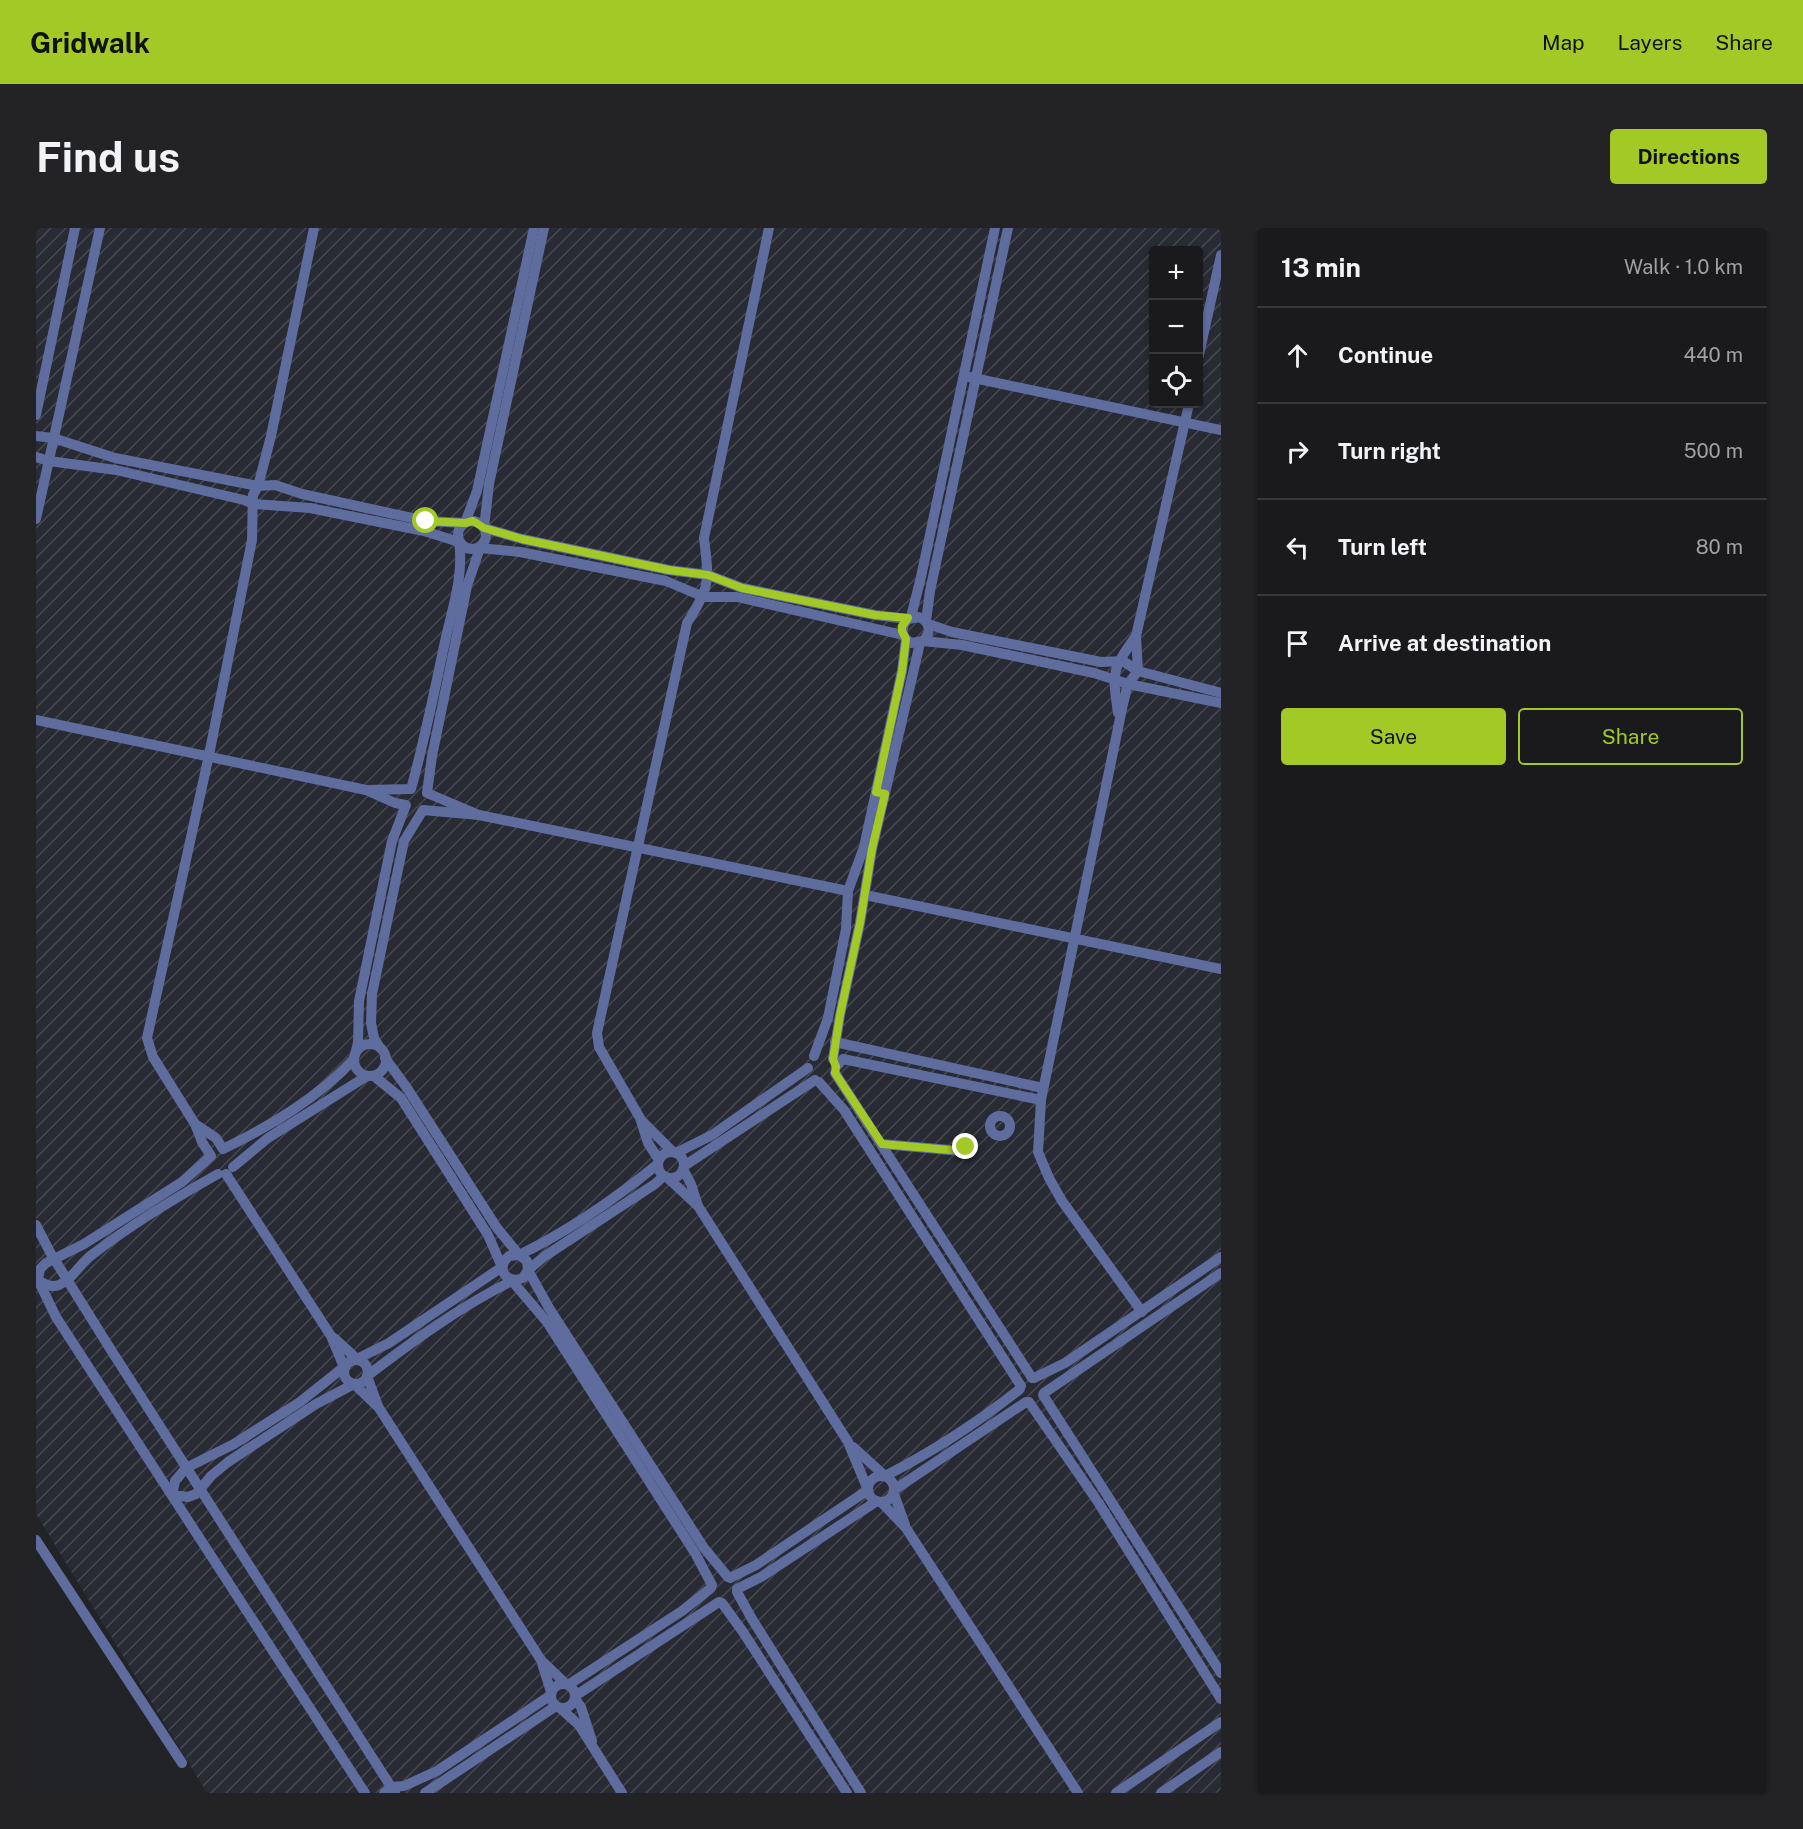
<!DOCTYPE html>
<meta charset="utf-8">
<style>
:root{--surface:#1a1a1d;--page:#232326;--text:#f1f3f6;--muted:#9fa1a4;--line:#38383b;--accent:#a3c927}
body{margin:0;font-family:"Public Sans",sans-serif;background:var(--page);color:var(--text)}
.controls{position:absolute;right:18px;top:18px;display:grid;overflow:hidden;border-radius:6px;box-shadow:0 2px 4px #0004}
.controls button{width:54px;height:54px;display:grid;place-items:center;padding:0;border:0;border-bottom:2px solid var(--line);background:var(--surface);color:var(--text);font:30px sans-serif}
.stop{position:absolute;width:18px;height:18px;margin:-14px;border:4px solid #a3c927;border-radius:50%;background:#fff}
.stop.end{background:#a3c927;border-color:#fff;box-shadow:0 2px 6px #0008}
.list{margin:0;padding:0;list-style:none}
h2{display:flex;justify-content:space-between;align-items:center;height:78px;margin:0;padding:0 24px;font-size:26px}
h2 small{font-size:20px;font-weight:400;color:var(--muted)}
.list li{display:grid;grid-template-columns:39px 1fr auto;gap:18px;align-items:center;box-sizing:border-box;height:96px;padding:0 24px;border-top:2px solid var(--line)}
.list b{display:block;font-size:22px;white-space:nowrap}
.list em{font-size:20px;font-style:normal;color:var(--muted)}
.actions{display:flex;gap:12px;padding:18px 24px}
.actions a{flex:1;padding:14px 0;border:2px solid var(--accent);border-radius:6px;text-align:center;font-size:21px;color:var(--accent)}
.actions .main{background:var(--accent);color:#111}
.icon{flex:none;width:33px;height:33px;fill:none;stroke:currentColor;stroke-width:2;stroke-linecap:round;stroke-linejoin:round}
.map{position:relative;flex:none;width:1185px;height:1565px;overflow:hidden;border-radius:6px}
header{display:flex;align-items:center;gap:36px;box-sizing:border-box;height:84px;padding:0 30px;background:var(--accent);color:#111}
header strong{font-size:28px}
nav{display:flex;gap:33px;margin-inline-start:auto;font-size:21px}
.intro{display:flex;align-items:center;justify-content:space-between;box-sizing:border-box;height:144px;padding:0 36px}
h1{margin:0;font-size:42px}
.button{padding:15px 27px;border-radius:6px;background:var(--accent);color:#111;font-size:21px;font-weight:700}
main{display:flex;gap:36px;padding:0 36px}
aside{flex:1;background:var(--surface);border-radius:6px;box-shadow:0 2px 4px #0004}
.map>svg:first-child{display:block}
.industrial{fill:url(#industrial-furrows);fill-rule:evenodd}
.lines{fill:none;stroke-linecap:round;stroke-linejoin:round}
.minor{stroke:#5f6c9e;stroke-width:10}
.route{stroke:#a3c927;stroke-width:8}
</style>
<header>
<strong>Gridwalk</strong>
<nav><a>Map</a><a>Layers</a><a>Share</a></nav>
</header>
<div class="intro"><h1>Find us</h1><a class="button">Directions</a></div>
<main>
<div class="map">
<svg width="1185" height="1565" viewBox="0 0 1185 1565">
<defs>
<pattern id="industrial-furrows" width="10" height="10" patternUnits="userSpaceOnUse" patternTransform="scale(1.5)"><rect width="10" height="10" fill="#282b34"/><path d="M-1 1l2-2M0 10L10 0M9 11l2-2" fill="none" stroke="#474951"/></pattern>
</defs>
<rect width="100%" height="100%" fill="#222327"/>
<!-- industrial -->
<path class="industrial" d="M0,0H1185V1565H171L0,1286ZM1118,22H1162V176H1118Z"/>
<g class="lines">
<!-- minor -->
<g class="minor">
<polyline points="508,0 453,256 448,300 486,311 633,342 672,347 706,360 839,387 872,391"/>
<polyline points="1162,131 1185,27"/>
<polyline points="933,149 1185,202"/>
<polyline points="0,187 39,0"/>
<polyline points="0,208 17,210 79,230 222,258 239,257 266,266 390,293 429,295 441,263 498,0"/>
<path d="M0,229L13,233L80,242L208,272L217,276L274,280L388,303L423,314C428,345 417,379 410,409C399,460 389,511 375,561L330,562"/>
<polyline points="0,291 64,0"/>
<circle cx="436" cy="307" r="14"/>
<polyline points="875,389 885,349 959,0"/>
<polyline points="890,393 894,363 972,0"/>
<polyline points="892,396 916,404 1065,434 1087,433 1102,443 1185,465"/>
<path d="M887,413C896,404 894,394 883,389L872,391C864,399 865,409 875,415L887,413L926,417L1058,445L1092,456L1185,475"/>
<path d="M1082,485C1076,443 1076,442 1100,408"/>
<polyline points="0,492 330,562 359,575 370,577 356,613 323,773 322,815 319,826"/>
<polyline points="443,587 391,565 396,528 431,358 444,320 484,324 630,353 668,369 701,369 867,407"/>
<polyline points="829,667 1185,741"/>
<polyline points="799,814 1007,860"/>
<circle cx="334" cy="832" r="16"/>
<polyline points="344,820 338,810 335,795 336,766 368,613 387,582 443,587 812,663"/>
<polyline points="778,828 792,790 810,701 812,663 828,619 866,443 870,411"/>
<path d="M349,830L371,860L461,1000L483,1027C531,1004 580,970 622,936"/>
<polyline points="797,831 804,787 824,695 836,621 884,415"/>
<polyline points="800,839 807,831 1005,872"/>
<polyline points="799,845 996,1150"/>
<polyline points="783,854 808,882 985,1158"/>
<circle cx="964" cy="898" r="10"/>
<polyline points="605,892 637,924"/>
<path d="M159,896L180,910L187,921C234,898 282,870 318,831"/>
<polyline points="846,916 925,923 930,919"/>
<circle cx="635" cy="937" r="13"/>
<polyline points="640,925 676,907 772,840"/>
<path d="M623,932L612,915L604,890L563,819L561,805L651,395C675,358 673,353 668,310L733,0"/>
<polyline points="648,938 779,852"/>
<polyline points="197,939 232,910 331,848"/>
<polyline points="647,941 655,956 662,978 812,1214 832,1262 720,1337 694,1350"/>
<path d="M182,946C139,970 96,996 57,1026C45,1034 37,1051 23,1057C15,1060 9,1056 2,1052L4,1041L10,1035L48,1016L146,954L175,928L166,914L159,896L117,829L111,810L173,527L216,312L217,267L222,258L235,208L278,0"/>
<polyline points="190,946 295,1108 308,1139 264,1174 198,1216 150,1240 139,1253 136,1267 152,1269 160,1266 175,1248 192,1234 280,1176 318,1156 343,1180 505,1432 530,1456"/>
<path d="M628,948L619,956L509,1028L492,1042L487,1050C470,1057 459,1040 473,1028L483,1027L491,1033L492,1042L513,1080L668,1320L692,1349"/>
<polyline points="632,950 662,978"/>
<polyline points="0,997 15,1026 75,1122 359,1565"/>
<polyline points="2,1052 20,1089 329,1565"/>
<polyline points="1106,1084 1026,973 1013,950 1002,924 1005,872 1087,476 1092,456 1102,443 1100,408 1153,176"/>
<polyline points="298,1110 321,1131 353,1115 466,1039 452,1007 365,870 338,848"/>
<circle cx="320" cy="1144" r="12"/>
<polyline points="998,1150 1029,1135 1185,1029"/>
<polyline points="1008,1165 1185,1045"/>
<polyline points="1007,1167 1185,1445"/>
<polyline points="993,1174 1062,1274 1185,1471"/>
<path d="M342,1178L331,1148C377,1113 425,1078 476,1053L511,1094L659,1325L676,1357"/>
<path d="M817,1219L849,1248C896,1224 942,1194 984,1161"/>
<circle cx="845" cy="1261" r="13"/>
<polyline points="858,1262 990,1174"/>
<polyline points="858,1266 869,1297"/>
<polyline points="845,1274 870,1300 1042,1565"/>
<polyline points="0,1312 146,1535"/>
<polyline points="701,1361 725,1349 841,1273"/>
<polyline points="701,1364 716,1391 825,1565"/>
<polyline points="686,1375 707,1404 811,1565"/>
<polyline points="506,1435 515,1464"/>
<circle cx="527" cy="1468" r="12"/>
<polyline points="532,1457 646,1383 675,1360"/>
<polyline points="539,1468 683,1374"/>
<polyline points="539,1471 545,1479 556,1513"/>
<polyline points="524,1480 543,1497 586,1565"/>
<polyline points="348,1565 355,1559 368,1558 401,1543 515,1467"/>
<polyline points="389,1565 520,1478"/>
<polyline points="1080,1565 1185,1494"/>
<polyline points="1125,1565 1185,1524"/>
</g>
</g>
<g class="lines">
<!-- route -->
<polyline class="route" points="390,293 429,295 437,293 448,300 486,311 633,342 672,347 706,360 839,387 872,390 866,398 866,403 870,411 866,443 840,564 849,566 836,621 824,695 804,787 797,831 800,839 799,845 846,916 925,923 930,919"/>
</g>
</svg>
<div class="controls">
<button>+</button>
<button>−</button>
<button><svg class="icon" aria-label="locate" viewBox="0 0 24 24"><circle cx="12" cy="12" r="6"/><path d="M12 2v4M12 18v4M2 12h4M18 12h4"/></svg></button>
</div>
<div class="stop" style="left:390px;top:293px"></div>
<div class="stop end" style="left:930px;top:919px"></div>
</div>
<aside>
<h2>13 min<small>Walk · 1.0 km</small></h2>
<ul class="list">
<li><svg class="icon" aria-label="ahead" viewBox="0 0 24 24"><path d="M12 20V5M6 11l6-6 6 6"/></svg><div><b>Continue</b></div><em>440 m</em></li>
<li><svg class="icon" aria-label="right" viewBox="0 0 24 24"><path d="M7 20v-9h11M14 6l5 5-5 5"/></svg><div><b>Turn right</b></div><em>500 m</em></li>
<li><svg class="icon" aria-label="left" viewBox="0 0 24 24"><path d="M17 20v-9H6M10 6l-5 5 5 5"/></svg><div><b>Turn left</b></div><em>80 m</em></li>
<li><svg class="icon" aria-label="arrive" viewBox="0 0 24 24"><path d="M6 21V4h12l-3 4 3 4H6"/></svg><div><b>Arrive at destination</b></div></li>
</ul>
<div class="actions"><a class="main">Save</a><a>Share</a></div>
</aside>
</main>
